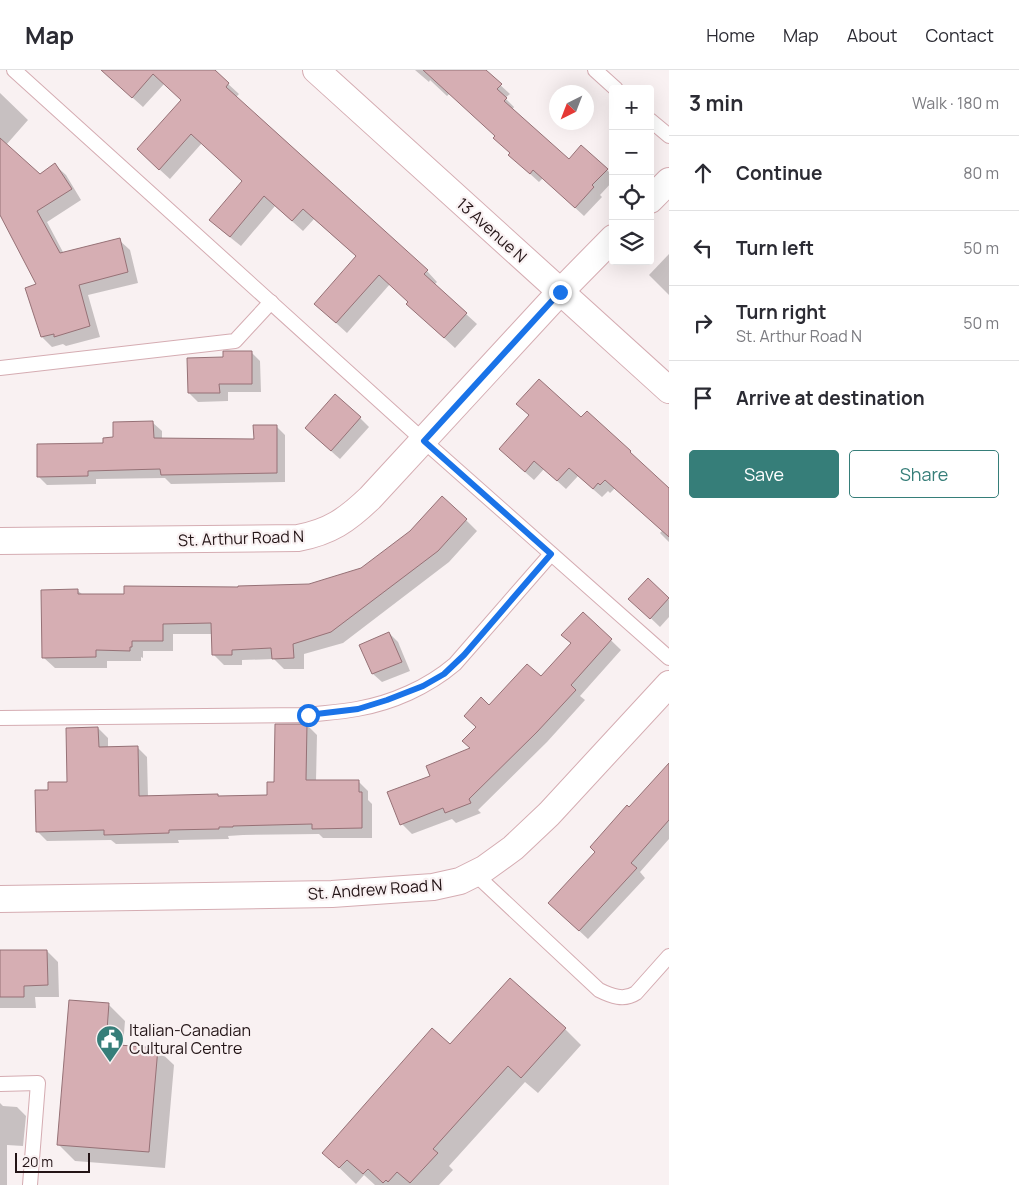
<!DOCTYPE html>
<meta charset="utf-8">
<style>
:root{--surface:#fff;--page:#f7f7f7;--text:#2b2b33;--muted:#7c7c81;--line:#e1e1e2;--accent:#367e79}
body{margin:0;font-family:Manrope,sans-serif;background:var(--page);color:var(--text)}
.controls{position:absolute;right:15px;top:15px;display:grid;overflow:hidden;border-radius:5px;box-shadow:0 5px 20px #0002}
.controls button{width:45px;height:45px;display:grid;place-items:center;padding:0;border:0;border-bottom:1px solid var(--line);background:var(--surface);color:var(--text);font:25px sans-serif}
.compass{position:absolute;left:549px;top:15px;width:45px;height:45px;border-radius:50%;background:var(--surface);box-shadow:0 5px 20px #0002;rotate:222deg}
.scale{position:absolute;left:15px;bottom:12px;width:75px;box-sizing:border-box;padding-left:5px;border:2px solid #231416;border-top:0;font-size:14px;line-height:18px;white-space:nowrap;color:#231416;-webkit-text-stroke:4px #f9f1f2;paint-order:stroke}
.stop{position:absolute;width:15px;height:15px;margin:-11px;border:4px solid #1a73e8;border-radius:50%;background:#fff}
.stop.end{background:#1a73e8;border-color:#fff;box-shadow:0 1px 5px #0008}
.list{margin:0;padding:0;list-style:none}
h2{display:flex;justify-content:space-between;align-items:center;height:65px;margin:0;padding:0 20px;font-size:21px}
h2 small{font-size:16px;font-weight:400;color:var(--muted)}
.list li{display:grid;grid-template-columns:32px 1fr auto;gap:15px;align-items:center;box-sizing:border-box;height:75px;padding:0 20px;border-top:1px solid var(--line)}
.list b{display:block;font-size:19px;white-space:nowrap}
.list p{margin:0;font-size:16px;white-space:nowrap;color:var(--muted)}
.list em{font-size:16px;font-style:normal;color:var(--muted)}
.actions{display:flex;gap:10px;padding:15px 20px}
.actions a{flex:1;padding:11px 0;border:1px solid var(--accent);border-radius:5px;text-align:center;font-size:18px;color:var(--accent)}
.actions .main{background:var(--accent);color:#fff}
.icon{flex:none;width:28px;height:28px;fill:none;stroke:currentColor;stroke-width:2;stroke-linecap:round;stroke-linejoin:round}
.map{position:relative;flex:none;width:669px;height:1115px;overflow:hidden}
header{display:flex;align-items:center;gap:30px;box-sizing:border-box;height:70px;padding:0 25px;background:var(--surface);border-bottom:1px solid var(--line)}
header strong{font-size:24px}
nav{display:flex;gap:28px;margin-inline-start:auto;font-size:18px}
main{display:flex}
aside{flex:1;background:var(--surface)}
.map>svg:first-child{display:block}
.shadow{fill:#0003}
.building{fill:#d6aeb3;stroke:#967176}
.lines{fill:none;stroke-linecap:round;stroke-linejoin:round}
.lane-casing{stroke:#d5acb2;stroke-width:16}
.street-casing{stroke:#d5acb2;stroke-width:28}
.lane{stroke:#fff;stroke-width:14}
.street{stroke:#fff;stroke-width:26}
.route{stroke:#1a73e8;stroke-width:6}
.labels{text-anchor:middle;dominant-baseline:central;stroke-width:4.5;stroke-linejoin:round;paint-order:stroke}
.street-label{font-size:16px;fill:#231416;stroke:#f9f1f2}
.poi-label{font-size:16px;fill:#231416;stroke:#f9f1f2;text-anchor:start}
</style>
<header>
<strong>Map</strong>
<nav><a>Home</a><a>Map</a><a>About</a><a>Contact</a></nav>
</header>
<main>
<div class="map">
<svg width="669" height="1115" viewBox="0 0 669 1115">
<rect width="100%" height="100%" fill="#f9f1f2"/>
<!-- shadow -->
<g class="shadow">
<polygon points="106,0 213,0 239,24 236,27 427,201 437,212 434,215 477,254 455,278 419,245 410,233 390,214 347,263 315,234 357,187 314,149 303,161 275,136 241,176 221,160 244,111 202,73 170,109 149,90 182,30 164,14 143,37 115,12"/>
<polygon points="415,0 484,0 510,24 505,28 514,37 512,40 569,90 607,100 613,106 613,111 600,125 602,127 584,146 543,108 539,112 519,94 496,66 450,23 447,26 430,10 429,12"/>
<polygon points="0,23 28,50 6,75 39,105 55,95 66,105 81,130 47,152 64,184 119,170 130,180 138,213 88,225 100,267 66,276 63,274 52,277 42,267 38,215 0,134"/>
<polygon points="669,184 669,225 649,205"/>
<polygon points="251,282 260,291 261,322 228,322 228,331 198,332 189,323 224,289"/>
<polygon points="518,334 582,348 669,419 669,472 660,463 662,461 615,418 610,423 608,421 602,427 578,406 566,419 544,399 534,410 509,388 530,346"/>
<polygon points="360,348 369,357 340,389 315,367"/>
<polygon points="153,353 162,361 162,369 255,370 276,356 285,365 285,412 171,414 165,408 96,409 96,414 47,415 38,406 115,369"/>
<polygon points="466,450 477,461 449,492 343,573 304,584 304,599 284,599 274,589 242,590 242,595 224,595 213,584 213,564 173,564 173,581 143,581 143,588 141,587 141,591 107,591 107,598 55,598 43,587 77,520 83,525 125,526 309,515 362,499"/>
<polygon points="648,510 669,530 669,547 660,557 639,537"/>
<polygon points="583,543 621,580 580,626 585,630 547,672 478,740 481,743 456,753 452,749 412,764 402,754 432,706 472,679 477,657 490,637 541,608 572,574"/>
<polygon points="389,563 398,572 410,601 382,612 373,604"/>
<polygon points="307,655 317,665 316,711 358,711 368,721 368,730 372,734 372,768 323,768 319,764 243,765 228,766 229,769 178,770 179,773 116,774 111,770 47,771 37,761 49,721 68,713 98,658 108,668 108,678 137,677 147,687 148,727 218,726 219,727 268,726"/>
<polygon points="669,695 669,769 640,802 645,808 588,869 559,842 596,782 629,739"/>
<polygon points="47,881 58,892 59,927 35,927 36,938 0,938 0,882"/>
<polygon points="108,934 125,951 123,976 157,979 174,995 165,1098 75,1091 58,1074"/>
<polygon points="565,959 581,975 538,1023 525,1012 449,1096 453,1100 439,1115 375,1115 364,1105 356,1114 324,1083 451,976"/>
<polygon points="0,1033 3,1036 17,1037 26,1046 23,1076 7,1075 7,1115 0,1115"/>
</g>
<!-- building -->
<g class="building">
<polygon points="101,0 215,0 229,13 226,17 428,200 424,204 467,243 444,268 406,234 408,232 379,205 336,253 314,234 356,186 303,139 292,151 264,126 230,167 209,150 242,111 191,64 159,100 137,79 181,30 153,4 132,28"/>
<polygon points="423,0 486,0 502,14 497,19 507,28 504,31 569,89 581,75 608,99 592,115 594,117 575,138 533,100 530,104 508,85 510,83 493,68 495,66"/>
<polygon points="0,68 40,104 55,93 72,119 37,141 60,183 120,168 128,202 79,215 90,256 54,267 54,264 41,267 25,218 36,214 0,145"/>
<polygon points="223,281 252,281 252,314 219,314 220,323 188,323 187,288 223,287"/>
<polygon points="539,309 581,347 587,341 631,381 630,382 669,418 669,467 605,410 600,415 598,413 593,419 569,398 557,411 534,391 525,402 499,379 529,345 516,334"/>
<polygon points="335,324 361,347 331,381 305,358"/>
<polygon points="153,351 154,368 254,369 253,355 277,355 277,403 161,405 160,399 88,401 88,406 37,407 37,374 103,373 103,368 113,367 113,352"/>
<polygon points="442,426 467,449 438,481 331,562 293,574 294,588 272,589 271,578 232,580 232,585 212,585 211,553 163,554 163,571 132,571 132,577 130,577 130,581 96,580 96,587 42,588 41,520 78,519 78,524 124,524 124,516 238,517 238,516 309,514 361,498 410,461"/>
<polygon points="648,508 669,528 650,549 628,529"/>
<polygon points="583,542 612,569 571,615 576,620 537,662 469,729 471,733 445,743 443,738 400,755 387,722 430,706 426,696 470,678 462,671 476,657 464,646 481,627 489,635 527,594 541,606 571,573 561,565"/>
<polygon points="389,562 402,592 372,604 359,575"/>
<polygon points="275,654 307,654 306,710 359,710 359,722 362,722 362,758 312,759 312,754 233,756 233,757 219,757 219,759 169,760 169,763 104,765 104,760 36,762 35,720 48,720 48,712 67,712 66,658 98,657 99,677 138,676 139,726 218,724 218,726 267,725 267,712 274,712"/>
<polygon points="669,693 669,750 631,793 637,798 579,861 548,833 595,782 590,777 627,735 629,737"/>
<polygon points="0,880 47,880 48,915 24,916 24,927 0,927"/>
<polygon points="510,908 566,958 521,1008 508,996 433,1079 438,1083 410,1113 397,1102 388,1112 386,1110 383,1113 368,1099 363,1104 347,1090 339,1098 322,1083 432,958 450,974"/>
<polygon points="69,930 109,933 106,974 158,978 149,1082 57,1075"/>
</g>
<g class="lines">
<!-- lane casing -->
<g class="lane-casing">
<g id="lane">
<polyline points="14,0 424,371 669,588"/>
<polyline points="595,0 616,19"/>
<polyline points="650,50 669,66"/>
<polyline points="0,298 235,271 271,232"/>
<path d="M0,648L307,645C324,643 341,642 357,639C392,633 428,617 455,594L551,484"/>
<path d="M475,804L599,920C611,926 624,931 636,923L669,886"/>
<polyline points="0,1014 38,1013 30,1115"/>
</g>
</g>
<!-- street casing -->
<g class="street-casing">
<g id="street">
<polyline points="316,0 669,320"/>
<polyline points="650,130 669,111"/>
<path d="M0,471L298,468C330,462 347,450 370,428L560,222L613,168"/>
<polyline points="0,829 332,824 433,817 460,811 484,799 513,778 549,744 669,614"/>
</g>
</g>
<!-- lane -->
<use href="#lane" class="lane"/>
<!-- street -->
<use href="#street" class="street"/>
</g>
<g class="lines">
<!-- route -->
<polyline class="route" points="308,645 358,639 387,630 423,616 444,604 464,585 551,484 424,371 560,222"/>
</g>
<!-- icons -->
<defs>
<g id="civic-pin" transform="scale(1.4375)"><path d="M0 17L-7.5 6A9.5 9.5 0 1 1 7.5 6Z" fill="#367e79" stroke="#f9f1f2"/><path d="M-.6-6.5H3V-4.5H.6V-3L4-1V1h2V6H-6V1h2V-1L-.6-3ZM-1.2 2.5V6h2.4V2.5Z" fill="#fff"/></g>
</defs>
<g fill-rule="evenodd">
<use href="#civic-pin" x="110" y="969"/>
</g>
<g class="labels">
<!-- street labels -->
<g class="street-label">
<text transform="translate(492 160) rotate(42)">13 Avenue N</text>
<text transform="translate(241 468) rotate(-2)">St. Arthur Road N</text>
<text transform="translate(375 819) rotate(-4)">St. Andrew Road N</text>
</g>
<!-- poi labels -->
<g class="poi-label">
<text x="129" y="960">Italian-Canadian<tspan x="129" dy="18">Cultural Centre</tspan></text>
</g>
</g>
</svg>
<div class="controls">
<button>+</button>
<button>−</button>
<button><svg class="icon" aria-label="locate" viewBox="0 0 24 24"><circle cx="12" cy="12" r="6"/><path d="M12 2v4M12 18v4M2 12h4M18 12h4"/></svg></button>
<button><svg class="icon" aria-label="layers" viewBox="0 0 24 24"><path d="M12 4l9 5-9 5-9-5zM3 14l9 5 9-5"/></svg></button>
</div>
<svg class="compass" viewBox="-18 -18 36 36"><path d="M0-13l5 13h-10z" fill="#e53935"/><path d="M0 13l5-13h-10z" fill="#7c7c81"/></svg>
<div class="scale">20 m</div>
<div class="stop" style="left:308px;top:645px"></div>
<div class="stop end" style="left:560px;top:222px"></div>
</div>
<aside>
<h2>3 min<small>Walk · 180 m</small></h2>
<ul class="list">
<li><svg class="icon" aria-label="ahead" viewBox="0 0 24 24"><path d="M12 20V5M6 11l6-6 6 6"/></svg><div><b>Continue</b></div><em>80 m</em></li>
<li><svg class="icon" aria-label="left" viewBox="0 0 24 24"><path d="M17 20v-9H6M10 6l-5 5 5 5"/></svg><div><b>Turn left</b></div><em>50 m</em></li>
<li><svg class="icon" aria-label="right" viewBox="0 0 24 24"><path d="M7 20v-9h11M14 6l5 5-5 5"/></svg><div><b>Turn right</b><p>St. Arthur Road N</p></div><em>50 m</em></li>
<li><svg class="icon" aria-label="arrive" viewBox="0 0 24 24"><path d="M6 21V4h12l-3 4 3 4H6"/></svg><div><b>Arrive at destination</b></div></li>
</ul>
<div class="actions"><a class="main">Save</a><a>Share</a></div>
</aside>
</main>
